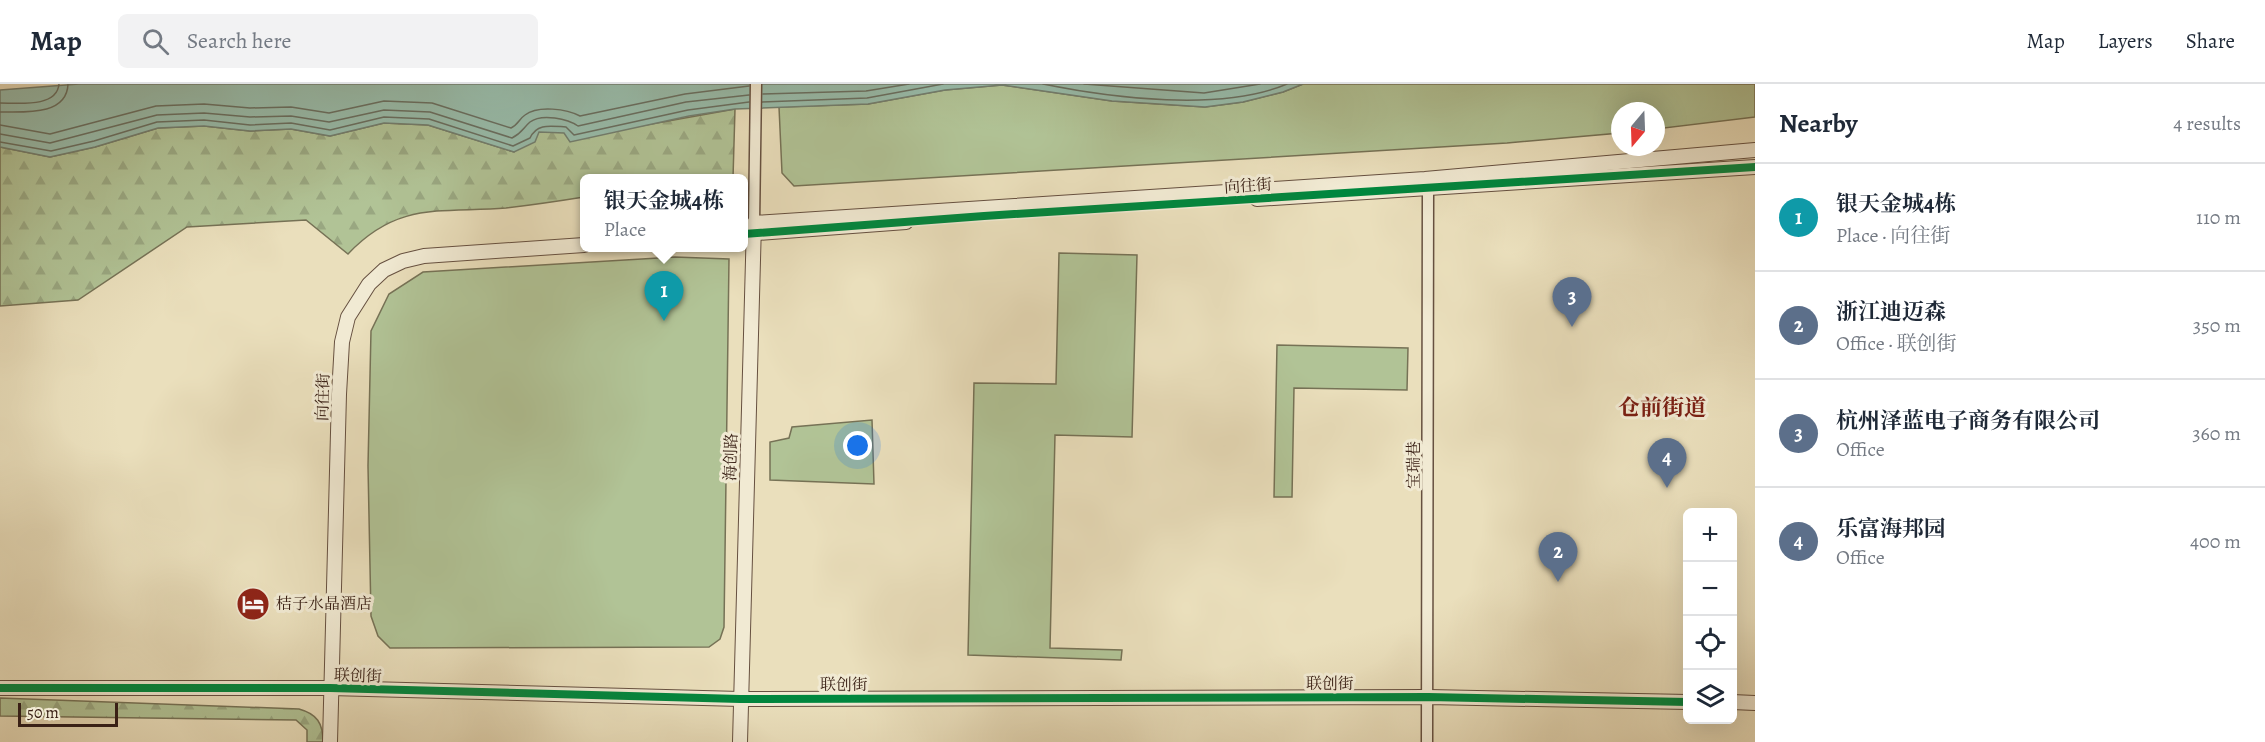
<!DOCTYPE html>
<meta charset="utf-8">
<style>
:root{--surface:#fff;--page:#f2f2f3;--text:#1f2937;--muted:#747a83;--line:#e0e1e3;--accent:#8f2418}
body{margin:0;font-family:Alegreya,"Noto Serif SC",serif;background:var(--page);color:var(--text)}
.controls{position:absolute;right:18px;bottom:18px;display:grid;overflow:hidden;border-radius:9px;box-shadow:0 6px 24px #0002}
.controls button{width:54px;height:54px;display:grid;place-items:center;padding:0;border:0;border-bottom:2px solid var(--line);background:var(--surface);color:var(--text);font:30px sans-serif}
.compass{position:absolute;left:1611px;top:18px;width:54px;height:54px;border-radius:50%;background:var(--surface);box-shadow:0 6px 24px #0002;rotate:199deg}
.scale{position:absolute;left:18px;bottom:15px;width:100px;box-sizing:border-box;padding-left:6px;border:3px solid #3a2116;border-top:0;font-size:16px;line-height:21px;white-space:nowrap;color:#3a2116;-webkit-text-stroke:4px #f1ead3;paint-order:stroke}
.you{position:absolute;left:858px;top:362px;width:21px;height:21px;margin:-15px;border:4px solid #fff;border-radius:50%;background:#1a73e8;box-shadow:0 0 0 9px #1a73e833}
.badge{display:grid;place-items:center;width:39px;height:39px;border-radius:50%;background:var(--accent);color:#fff;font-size:20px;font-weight:700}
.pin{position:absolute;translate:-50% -50px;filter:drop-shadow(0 2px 3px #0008)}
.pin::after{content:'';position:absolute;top:32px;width:21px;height:18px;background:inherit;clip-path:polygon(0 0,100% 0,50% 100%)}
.popup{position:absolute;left:580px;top:90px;width:168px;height:78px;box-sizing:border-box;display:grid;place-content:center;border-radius:9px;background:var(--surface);filter:drop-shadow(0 2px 4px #0005);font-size:20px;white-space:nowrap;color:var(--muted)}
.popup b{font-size:22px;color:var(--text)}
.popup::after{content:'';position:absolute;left:50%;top:100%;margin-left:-12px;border:12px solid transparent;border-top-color:var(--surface)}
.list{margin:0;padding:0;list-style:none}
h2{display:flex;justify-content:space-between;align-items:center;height:78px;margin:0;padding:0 24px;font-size:26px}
h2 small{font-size:20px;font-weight:400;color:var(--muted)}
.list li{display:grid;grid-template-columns:39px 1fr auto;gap:18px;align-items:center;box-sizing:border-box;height:108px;padding:0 24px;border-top:2px solid var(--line)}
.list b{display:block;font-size:22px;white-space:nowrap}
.list p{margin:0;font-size:20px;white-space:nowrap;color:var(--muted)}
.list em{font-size:20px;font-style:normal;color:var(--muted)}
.icon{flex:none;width:33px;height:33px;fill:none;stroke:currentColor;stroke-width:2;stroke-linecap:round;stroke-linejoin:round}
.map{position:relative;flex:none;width:1755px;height:658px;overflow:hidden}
header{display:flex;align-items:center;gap:36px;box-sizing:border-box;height:84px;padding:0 30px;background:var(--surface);border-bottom:2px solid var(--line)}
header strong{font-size:28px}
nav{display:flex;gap:33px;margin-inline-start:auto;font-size:21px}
.search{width:420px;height:54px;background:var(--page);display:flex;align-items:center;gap:15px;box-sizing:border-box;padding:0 21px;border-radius:9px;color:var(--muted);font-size:22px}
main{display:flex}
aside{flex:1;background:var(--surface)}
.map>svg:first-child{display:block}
.green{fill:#b1c396;stroke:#767256;stroke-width:1.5}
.forest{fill:url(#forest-firs);stroke:#767256;stroke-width:1.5}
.water{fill:#98bdac;stroke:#727f70;stroke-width:1.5}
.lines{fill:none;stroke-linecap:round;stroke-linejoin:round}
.shore{stroke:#696f61;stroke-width:1.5}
.minor-casing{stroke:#665040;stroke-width:13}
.tertiary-casing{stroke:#665040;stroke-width:16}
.minor{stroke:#f1ead3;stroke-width:10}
.tertiary{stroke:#f1ead3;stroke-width:14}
.cycleway-casing{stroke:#f1ead3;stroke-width:11}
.cycleway{stroke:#00873e;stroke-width:8}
.labels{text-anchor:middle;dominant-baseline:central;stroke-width:6;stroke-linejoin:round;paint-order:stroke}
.street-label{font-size:16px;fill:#3a2116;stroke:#f1ead3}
.poi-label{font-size:16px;fill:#3a2116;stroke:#f1ead3;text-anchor:start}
.district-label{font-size:22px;font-weight:bold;fill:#7a1f14;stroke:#f1ead3}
</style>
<header>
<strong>Map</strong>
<div class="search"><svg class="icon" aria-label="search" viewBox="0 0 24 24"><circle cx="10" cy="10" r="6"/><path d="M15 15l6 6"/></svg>Search here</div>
<nav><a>Map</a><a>Layers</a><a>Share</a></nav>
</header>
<main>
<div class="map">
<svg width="1755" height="658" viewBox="0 0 1755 658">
<defs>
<pattern id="forest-firs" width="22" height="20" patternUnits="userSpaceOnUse" patternTransform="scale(1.5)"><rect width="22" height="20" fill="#b1c396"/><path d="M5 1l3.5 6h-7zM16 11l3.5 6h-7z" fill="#99a781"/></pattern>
</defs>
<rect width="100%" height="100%" fill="#eadfbc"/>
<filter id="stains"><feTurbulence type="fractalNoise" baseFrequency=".00333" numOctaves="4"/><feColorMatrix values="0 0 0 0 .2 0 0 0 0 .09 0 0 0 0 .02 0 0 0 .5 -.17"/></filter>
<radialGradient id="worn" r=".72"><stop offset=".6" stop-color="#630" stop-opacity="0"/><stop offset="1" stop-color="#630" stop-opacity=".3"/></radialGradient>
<!-- green -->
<g class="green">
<polygon points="1303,0 1755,0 1755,33 1656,45 1656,27 1620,27 1620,49 1507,59 794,102 782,89 779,23 868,20 945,6 1002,1 1112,17 1205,23 1243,18 1283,8"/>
<polygon points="1059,169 1137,171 1132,353 1055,351 1050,564 1122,566 1121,576 968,571 974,299 1056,300"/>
<polygon points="675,173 729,175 724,543 720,555 709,563 390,564 378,552 371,532 368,382 371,247 389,210 423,188"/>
<polygon points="1277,261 1408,264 1407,306 1294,304 1292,413 1274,413"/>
<polygon points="872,336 874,400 770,396 770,358 789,354 792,343"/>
</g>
<!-- forest -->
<g class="forest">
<path d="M735,25L733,94H584V113C559,117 532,121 506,124C441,129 398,117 348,170L306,136L187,143L78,216L0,222V63L50,73L95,63L158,44L204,42L250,47L291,45L330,52L384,39L428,41L514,68L538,48H607Z"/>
<path d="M0,614L299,625C317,630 323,639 323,658H307V646L296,636L0,632Z"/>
</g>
<!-- water -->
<polygon class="water" points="79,0 1303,0 1283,8 1243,18 1205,23 1112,17 1002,1 945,6 868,20 735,25 689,32 570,58 564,49 539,48 535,58 514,68 428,41 384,39 330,52 291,45 250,47 204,42 158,44 95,63 50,73 0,63 0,6"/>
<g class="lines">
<!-- shore -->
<g class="shore">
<path d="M1043,0C1112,14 1221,28 1287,0"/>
<polyline points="1084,0 1204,9 1260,0"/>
<polyline points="763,10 866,7 909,0"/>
<polyline points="762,18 867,14 943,0"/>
<path d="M0,19C18,19 57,24 59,0"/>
<path d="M0,28C24,28 67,32 68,0"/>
<path d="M0,41L50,50L156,22L204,20L250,24L291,23L329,29L384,17L432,19L511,44C518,41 519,35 525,31C538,21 567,25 580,32L685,10L749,2"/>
<path d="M0,50L50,59L157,31L204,29L250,33L291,32L329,38L384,26L430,28L512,54C522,49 523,44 530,38C542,29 568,35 578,42L686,18L749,11"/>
<path d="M0,58L51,67L94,57L157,38L204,36L250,41L291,39L330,46L384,33L429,35L513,62L530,54C537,39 550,42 566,43L574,51L688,26L749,18"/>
</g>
<!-- minor casing -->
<g class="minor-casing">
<g id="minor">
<polyline points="754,139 756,0"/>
<polyline points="1427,658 1428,105"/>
</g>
</g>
<!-- tertiary casing -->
<g class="tertiary-casing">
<g id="tertiary">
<polyline points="1257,115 1755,83"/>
<polyline points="744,150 906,138"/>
<polyline points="0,604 330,604 740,615 1428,613 1688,618"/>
<polyline points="1732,618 1755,619"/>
<polyline points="330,658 339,310 342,258 348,233 369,200 384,186 403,177 424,172 584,161"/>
<polyline points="740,658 754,139 1425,95 1755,66"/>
</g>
</g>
<!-- minor -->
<use href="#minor" class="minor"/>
<!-- tertiary -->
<use href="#tertiary" class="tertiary"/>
<!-- cycleway casing -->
<g class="cycleway-casing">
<g id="cycleway">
<polyline points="744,150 984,132 1755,83"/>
<polyline points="0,604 330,604 740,615 1428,613 1688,618"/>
</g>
</g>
<!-- cycleway -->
<use href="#cycleway" class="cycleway"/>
</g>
<!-- icons -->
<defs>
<g id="hotel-disc" transform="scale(1.725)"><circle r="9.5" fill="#8f2418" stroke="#f1ead3"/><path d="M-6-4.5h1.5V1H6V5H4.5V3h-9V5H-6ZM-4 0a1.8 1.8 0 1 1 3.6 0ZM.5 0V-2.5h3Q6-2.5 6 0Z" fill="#fff"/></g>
</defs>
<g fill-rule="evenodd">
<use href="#hotel-disc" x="253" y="520"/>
</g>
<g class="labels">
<!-- street labels -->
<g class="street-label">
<text transform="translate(1248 102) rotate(-4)">向往街</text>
<text transform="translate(323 313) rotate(-88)">向往街</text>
<text transform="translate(731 373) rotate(-88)">海创路</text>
<text transform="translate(1414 381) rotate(-90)">宝瑞巷</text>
<text transform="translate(358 592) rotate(2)">联创街</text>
<text x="1330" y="600">联创街</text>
<text x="844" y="601">联创街</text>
</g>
<!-- poi labels -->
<g class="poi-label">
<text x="276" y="520">桔子水晶酒店</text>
</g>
<!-- district labels -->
<g class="district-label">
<text x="1662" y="324">仓前街道</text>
</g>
</g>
<rect width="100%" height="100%" filter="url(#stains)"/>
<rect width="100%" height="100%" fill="url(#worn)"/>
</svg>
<div class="controls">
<button>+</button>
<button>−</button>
<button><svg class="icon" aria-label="locate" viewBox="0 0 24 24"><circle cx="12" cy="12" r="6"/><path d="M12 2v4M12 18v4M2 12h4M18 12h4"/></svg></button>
<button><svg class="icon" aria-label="layers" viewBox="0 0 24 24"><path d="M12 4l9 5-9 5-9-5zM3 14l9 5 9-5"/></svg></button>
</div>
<svg class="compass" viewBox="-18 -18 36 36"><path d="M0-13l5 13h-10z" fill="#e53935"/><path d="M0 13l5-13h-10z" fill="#747a83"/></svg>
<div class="scale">50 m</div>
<div class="you"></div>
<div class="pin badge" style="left:664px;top:237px;background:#0f9aa8">1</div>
<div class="popup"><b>银天金城4栋</b>Place</div>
<div class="pin badge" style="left:1558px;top:498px;background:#5c6f8a">2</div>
<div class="pin badge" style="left:1572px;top:243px;background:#5c6f8a">3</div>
<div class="pin badge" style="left:1667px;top:404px;background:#5c6f8a">4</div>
</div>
<aside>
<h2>Nearby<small>4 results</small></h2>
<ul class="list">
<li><span class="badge" style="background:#0f9aa8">1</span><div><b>银天金城4栋</b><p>Place · 向往街</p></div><em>110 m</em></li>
<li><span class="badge" style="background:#5c6f8a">2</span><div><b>浙江迪迈森</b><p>Office · 联创街</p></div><em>350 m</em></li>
<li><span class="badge" style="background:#5c6f8a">3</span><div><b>杭州泽蓝电子商务有限公司</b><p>Office</p></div><em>360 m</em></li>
<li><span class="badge" style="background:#5c6f8a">4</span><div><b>乐富海邦园</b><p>Office</p></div><em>400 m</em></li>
</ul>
</aside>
</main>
